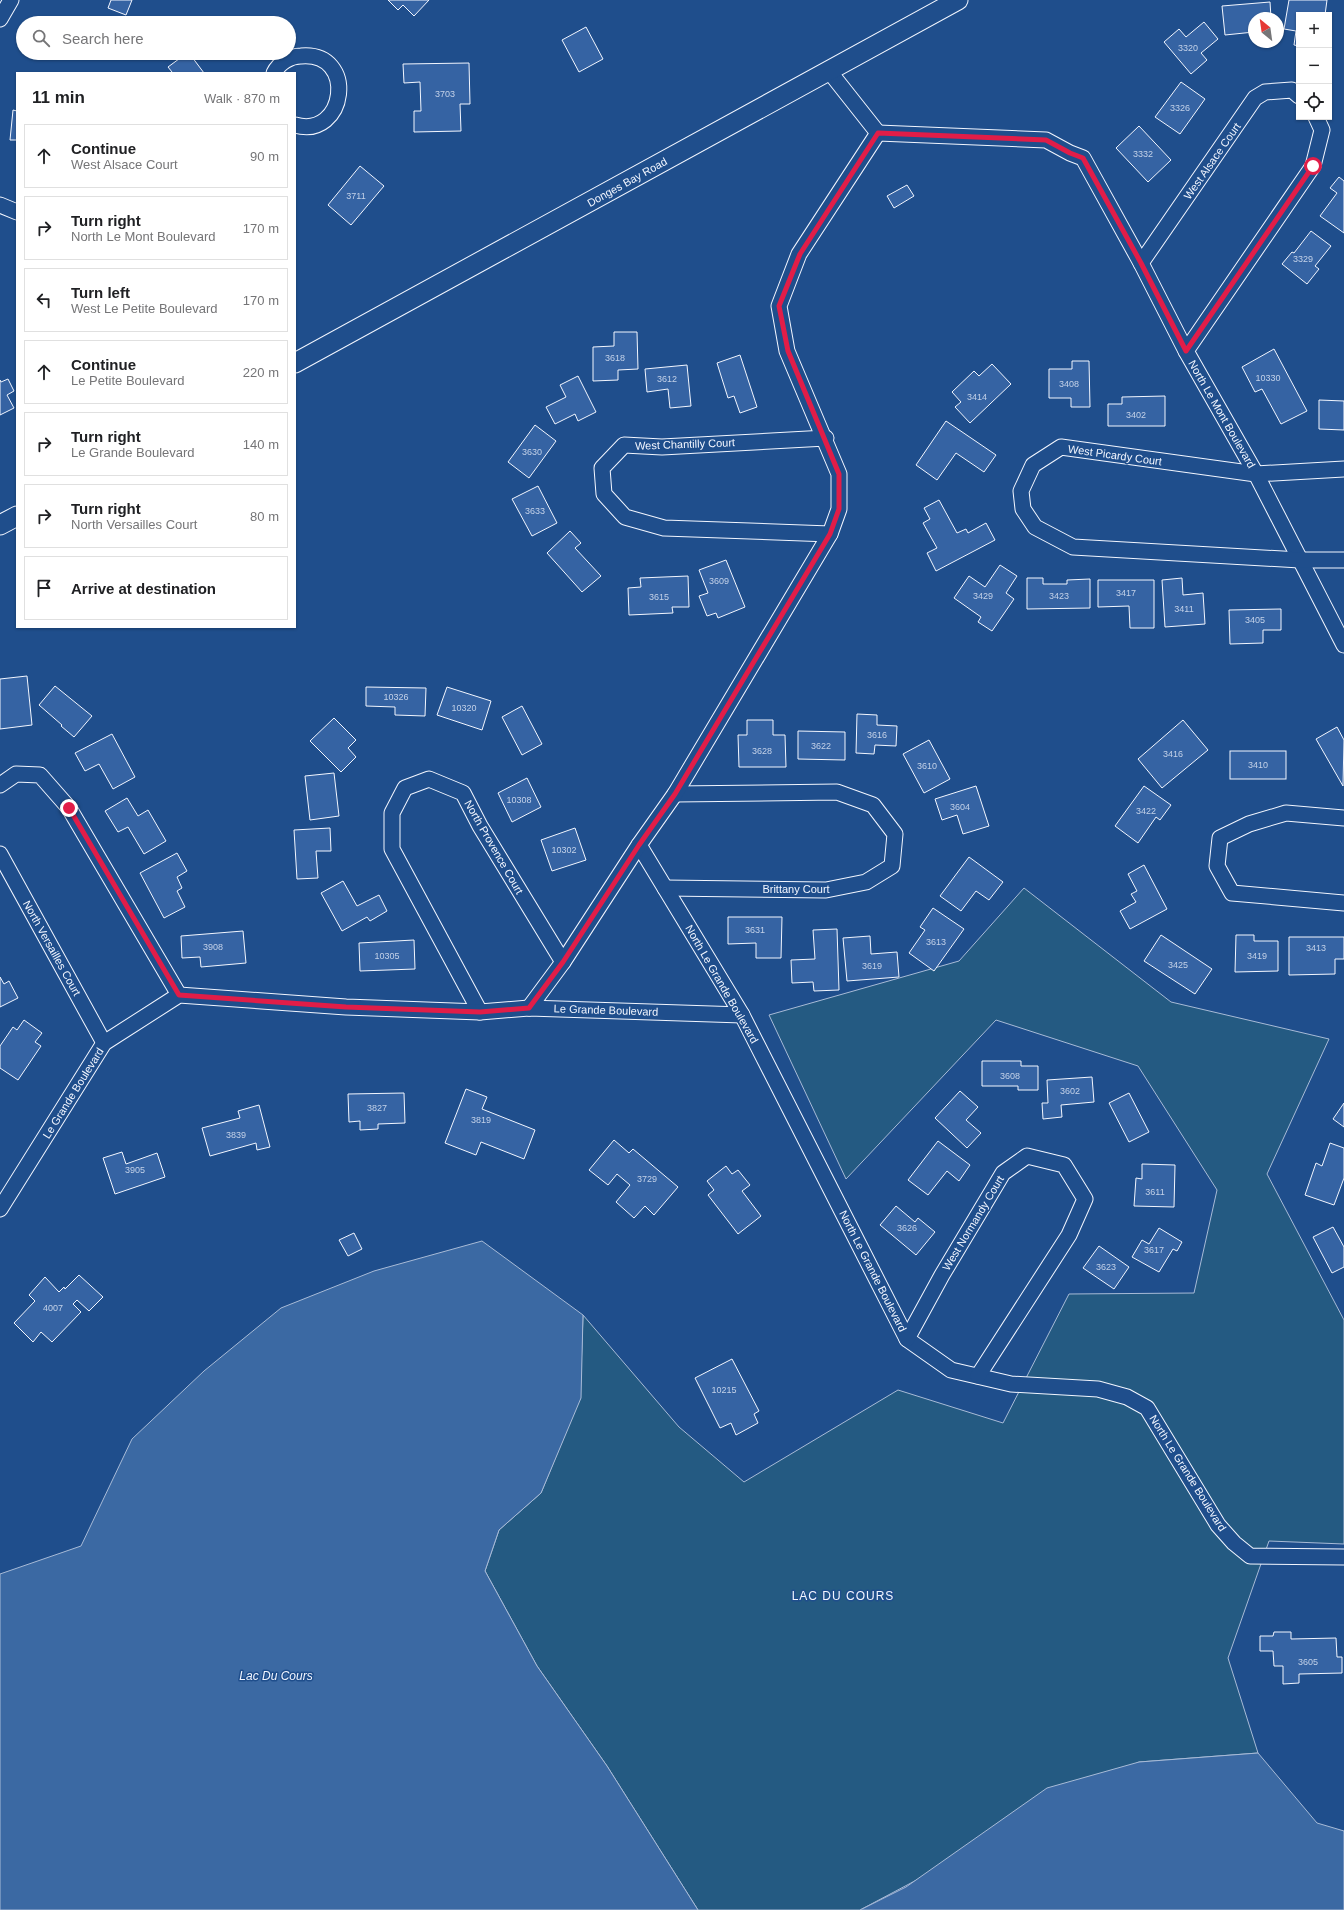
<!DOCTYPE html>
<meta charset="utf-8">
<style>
:root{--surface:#fff;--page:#f6f6f6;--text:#202124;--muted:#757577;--line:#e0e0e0}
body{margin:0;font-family:Arial,sans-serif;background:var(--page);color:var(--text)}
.controls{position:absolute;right:12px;top:12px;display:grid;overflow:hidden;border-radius:0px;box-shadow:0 1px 3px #0004}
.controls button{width:36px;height:36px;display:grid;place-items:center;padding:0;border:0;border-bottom:1px solid var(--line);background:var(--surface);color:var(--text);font:20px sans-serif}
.compass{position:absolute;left:1248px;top:12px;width:36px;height:36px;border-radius:50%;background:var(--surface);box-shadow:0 1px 3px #0004;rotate:331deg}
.stop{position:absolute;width:12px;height:12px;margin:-9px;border:3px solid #e11d48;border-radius:50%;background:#fff}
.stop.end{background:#e11d48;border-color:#fff;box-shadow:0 1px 4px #0008}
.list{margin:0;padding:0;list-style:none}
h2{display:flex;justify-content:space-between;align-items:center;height:52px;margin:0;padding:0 16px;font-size:17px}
h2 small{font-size:13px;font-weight:400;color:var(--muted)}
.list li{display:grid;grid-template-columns:26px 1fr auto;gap:12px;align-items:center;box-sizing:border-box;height:64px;margin:0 8px 8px;padding:0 8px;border:1px solid var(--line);border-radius:0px}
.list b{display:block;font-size:15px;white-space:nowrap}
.list p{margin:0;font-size:13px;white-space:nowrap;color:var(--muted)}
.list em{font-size:13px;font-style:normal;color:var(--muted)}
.icon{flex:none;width:22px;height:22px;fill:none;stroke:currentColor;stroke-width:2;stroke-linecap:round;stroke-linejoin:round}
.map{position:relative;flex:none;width:1344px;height:1910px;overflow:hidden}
.search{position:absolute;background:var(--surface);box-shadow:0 1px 3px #0004;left:16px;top:16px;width:280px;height:44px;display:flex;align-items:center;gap:10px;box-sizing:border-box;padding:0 14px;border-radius:22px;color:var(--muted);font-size:15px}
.panel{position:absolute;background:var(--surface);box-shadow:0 1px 3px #0004;left:16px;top:72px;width:280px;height:556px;border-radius:0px}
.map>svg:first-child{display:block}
.green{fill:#245a82;stroke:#a8bbd7}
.water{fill:#3b69a3;stroke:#a8bbd7}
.building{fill:#3563a3;stroke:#f2f6ff}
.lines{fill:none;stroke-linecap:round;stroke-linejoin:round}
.minor-casing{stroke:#f2f6ff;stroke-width:17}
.tertiary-casing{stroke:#f2f6ff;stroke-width:21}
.minor{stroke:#1f4e8c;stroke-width:15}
.tertiary{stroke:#1f4e8c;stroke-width:19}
.route{stroke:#e11d48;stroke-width:5}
.labels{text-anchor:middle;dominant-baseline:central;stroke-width:3;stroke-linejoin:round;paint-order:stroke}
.number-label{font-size:9px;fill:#c3d1e8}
.street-label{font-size:11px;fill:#f2f6ff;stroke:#1f4e8c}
.neighbourhood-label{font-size:12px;letter-spacing:1px;fill:#f2f6ff;stroke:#1f4e8c}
.water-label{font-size:12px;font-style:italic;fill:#f2f6ff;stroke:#1f4e8c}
</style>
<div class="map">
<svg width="1344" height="1910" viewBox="0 0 1344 1910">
<rect width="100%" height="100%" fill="#1f4e8c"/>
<!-- green -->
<polygon class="green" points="1024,888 1171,1002 1329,1039 1267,1174 1344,1320 1344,1544 1269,1541 1228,1658 1258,1753 1139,1762 860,1910 698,1910 607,1766 537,1666 485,1571 499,1530 541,1493 580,1398 583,1315 679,1427 744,1482 898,1390 1003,1423 1069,1294 1194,1293 1217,1190 1138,1066 996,1020 846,1179 769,1015 959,961"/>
<!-- water -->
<g class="water">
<polygon points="482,1241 583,1315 581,1398 541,1493 499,1530 485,1571 537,1666 607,1766 698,1910 0,1910 0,1574 81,1546 132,1439 204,1371 281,1308 374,1271"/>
<polygon points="1258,1753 1317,1823 1344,1831 1344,1910 860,1910 906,1887 1047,1788 1139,1762"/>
</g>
<!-- building -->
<g class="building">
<polygon points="111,0 132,0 126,15 108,8"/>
<polygon points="388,0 429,0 414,16 403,5 398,10"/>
<polygon points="1289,0 1327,0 1325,15 1299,15 1299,46 1294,45 1296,31 1284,29"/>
<polygon points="1270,2 1271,18 1254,18 1254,32 1225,35 1222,6"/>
<polygon points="1204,22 1218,39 1201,53 1207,60 1191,74 1164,42 1179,29 1186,37"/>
<polygon points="586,27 603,59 579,72 562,40"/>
<polygon points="187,53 189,53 204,73 170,73 172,72 168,67"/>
<polygon points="469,63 470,104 460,104 461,131 414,132 414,111 421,111 420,82 404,83 403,64"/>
<polygon points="1181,82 1205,99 1180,134 1155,117"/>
<polygon points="13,110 17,111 17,140 10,140"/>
<polygon points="1139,126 1171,160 1148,182 1116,148"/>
<polygon points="360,166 384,186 351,225 328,205"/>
<polygon points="1339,177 1344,181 1344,233 1320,216 1337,193 1330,188"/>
<polygon points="907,185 914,196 894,208 887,196"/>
<polygon points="1311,231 1331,246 1315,266 1319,269 1307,284 1282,264 1292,252 1294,253"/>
<polygon points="614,332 637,332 638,369 618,370 618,380 593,381 593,347 614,346"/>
<polygon points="1274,349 1307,411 1281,424 1262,389 1255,392 1242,367"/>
<polygon points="740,355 757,407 740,413 734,396 728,398 717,363"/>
<polygon points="1072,361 1089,361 1090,407 1071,407 1071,398 1049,398 1049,369 1072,369"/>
<polygon points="992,364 1011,384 970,423 955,407 961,402 952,392 974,371 979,376"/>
<polygon points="687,365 691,406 670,408 668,389 647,392 645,369"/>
<polygon points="578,376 596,412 578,421 575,414 555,424 546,407 566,397 560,385"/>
<polygon points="8,379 14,391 7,395 14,408 0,415 0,380 1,382"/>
<polygon points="1165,396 1165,426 1108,426 1108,404 1122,404 1122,397"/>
<polygon points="1319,400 1344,401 1344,430 1319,429"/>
<polygon points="946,421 996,455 984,472 956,453 937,480 916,465"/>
<polygon points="535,425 556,441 529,478 508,462"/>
<polygon points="538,486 557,523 532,536 512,499"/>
<polygon points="939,500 957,533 966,529 968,533 986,523 995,540 936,571 927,553 937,548 923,523 930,519 924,508"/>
<polygon points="570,531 581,543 575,548 601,576 582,592 547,553"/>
<polygon points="726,560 745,607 718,618 716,613 707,616 699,596 708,593 699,570"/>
<polygon points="1000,565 1017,576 1006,593 1014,599 992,631 978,622 981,617 954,598 969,576 985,587"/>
<polygon points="688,576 689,607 672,607 673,613 629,615 628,588 641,587 640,578"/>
<polygon points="1027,578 1043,578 1043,584 1067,584 1067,580 1090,579 1090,608 1027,609"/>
<polygon points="1182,578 1183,595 1203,593 1205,624 1165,627 1162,580"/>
<polygon points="1098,580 1154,580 1154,628 1130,628 1129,606 1098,607"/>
<polygon points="1281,609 1281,630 1263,630 1263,643 1230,644 1229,610"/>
<polygon points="27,676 32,725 0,729 0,679"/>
<polygon points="55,686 92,716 74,737 61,726 62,725 39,705"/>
<polygon points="366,687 426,688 425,716 395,715 395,707 366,706"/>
<polygon points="447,687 491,701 482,730 437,715"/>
<polygon points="522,706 542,744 522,755 502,717"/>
<polygon points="857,714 877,715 877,725 897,726 896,746 875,745 874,754 856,753"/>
<polygon points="334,718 356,740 348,748 356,757 341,772 310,741"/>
<polygon points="747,720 773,720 773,735 785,735 786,767 739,767 738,735 747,735"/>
<polygon points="1183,720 1208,750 1162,788 1138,759"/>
<polygon points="1337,727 1344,740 1343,786 1316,739"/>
<polygon points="798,731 845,732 845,760 798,759"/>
<polygon points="112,734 135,777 113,789 99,764 85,771 75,753"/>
<polygon points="929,740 950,779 924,793 903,754"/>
<rect x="1230" y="751" width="56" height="28"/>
<polygon points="334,773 339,816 310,820 305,776"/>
<polygon points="527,778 541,807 512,822 498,793"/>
<polygon points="976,786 989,826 963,834 957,815 942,820 935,799"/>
<polygon points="1144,786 1171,805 1160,820 1156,817 1138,843 1115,826"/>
<polygon points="127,798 138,816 148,810 166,841 144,854 128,827 118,832 105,811"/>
<polygon points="330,828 331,851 316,851 318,878 297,879 294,830"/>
<polygon points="575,828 586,860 552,871 541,840"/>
<polygon points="177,853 187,871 177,877 182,888 177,891 185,907 164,918 140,873"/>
<polygon points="969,857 1003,882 989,900 976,891 961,911 940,896"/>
<polygon points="1144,865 1167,909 1130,929 1120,911 1136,902 1131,894 1137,891 1128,874"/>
<polygon points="343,881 357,906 379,895 387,911 370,921 367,917 342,931 321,893"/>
<polygon points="933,908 964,929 934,971 909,953 925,930 920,927"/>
<polygon points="728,917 782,917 781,958 756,958 756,943 728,944"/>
<polygon points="837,929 839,990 814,991 813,982 792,983 791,960 815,959 813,930"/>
<polygon points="243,931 246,963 201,967 200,957 182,958 181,936"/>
<polygon points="1161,935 1212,969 1195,994 1144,961"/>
<polygon points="1236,935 1254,935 1254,941 1278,941 1278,971 1235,972"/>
<polygon points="870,936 871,954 897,952 899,977 847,981 843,938"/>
<polygon points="1289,937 1344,937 1344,959 1335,959 1335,974 1289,975"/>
<polygon points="414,940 415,969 360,971 359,943"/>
<polygon points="0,977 4,984 9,981 18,998 0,1007"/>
<polygon points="24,1020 42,1033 35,1042 41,1046 18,1080 0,1068 0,1046 13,1027 17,1030"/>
<polygon points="982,1061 1021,1061 1021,1066 1038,1066 1038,1090 1018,1090 1018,1086 982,1086"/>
<polygon points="1092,1077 1094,1102 1061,1105 1062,1117 1043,1119 1042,1103 1048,1103 1047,1080"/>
<polygon points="466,1089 487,1097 482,1109 535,1130 524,1159 481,1142 476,1155 445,1143"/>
<polygon points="960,1091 978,1107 966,1120 981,1133 967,1148 935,1118"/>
<polygon points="404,1093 405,1123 378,1124 378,1129 360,1130 360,1121 349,1122 348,1094"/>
<polygon points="1129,1093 1149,1132 1129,1142 1109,1103"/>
<polygon points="1344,1103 1344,1127 1333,1119"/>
<polygon points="259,1105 270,1147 257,1150 256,1143 210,1156 202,1128 240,1118 238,1111"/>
<polygon points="614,1140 629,1153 633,1149 678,1187 654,1215 645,1206 634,1218 616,1202 630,1185 617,1174 608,1185 589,1170"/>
<polygon points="938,1141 970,1165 959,1181 947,1171 928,1195 908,1180"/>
<polygon points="1330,1143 1344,1148 1344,1178 1334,1205 1305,1195 1316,1163 1322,1166"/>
<polygon points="122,1152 126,1164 157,1153 165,1177 115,1194 103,1158"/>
<polygon points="1142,1164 1175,1165 1174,1207 1134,1206 1136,1178 1142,1179"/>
<polygon points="726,1166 732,1174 738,1170 750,1185 742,1191 761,1216 738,1234 708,1195 714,1190 707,1181"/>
<polygon points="896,1206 915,1222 918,1218 935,1232 916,1255 880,1225"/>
<polygon points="1333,1227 1344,1247 1344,1267 1332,1273 1313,1237"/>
<polygon points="1159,1228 1182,1242 1177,1251 1173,1249 1159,1272 1132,1257 1142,1240 1149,1244"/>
<polygon points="354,1233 362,1249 348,1256 339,1240"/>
<polygon points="1099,1246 1129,1267 1114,1289 1083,1268"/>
<polygon points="79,1275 103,1297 89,1311 77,1300 73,1304 81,1312 52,1342 41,1332 33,1342 14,1323 35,1301 29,1295 45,1277 59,1292 64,1287 65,1289"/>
<polygon points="732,1359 759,1411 754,1414 758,1423 736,1435 731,1423 720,1428 695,1378"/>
<polygon points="1274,1632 1291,1632 1291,1639 1336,1638 1337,1657 1342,1657 1342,1673 1299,1674 1299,1683 1283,1684 1283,1666 1274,1666 1273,1651 1260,1651 1260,1636 1273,1636"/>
</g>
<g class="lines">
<!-- minor casing -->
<g class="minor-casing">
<g id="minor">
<polyline points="0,19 11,0"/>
<path d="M274,73C279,63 290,56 301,56C358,51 346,140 295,125"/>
<polyline points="878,133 1046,140 1070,153 1083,158 1141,263 1186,351 1256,474 1344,645"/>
<polyline points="0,205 17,212"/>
<polyline points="1141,263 1255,98 1265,92 1292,90 1299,96"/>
<polyline points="1186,351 1313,166 1322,130 1316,117"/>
<polyline points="826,438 662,447 624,445 602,468 604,494 625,517 664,528 830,534"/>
<polyline points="1344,469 1256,474 1061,447 1033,465 1021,491 1023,509 1035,527 1073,547 1300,560 1344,560"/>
<polyline points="0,785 16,774 40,775 69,808 179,995"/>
<polyline points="1344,818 1286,813 1249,824 1220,838 1217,866 1232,893 1344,903"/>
<polyline points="639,845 742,1015 907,1339 951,1370 1011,1384 1098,1389 1127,1397 1147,1408 1218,1525 1234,1543 1250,1556 1344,1557"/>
<polyline points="0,854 104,1043"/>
<polyline points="665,888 826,890 866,882 892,866 895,834 873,805 837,792 675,794"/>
<polyline points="529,1008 563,962 639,845 675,794 830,534 839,509 839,474 787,351 779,306 799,254 878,133 829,71"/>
<polyline points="480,1012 392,849 392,813 405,788 429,779 463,793 480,826 563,962"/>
<polyline points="0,1209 104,1043 179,995 346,1007 480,1012 529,1008 742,1015"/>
<polyline points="907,1339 942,1275 1003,1173 1027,1156 1064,1165 1085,1199 1069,1235 978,1376"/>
</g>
</g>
<!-- tertiary casing -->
<g class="tertiary-casing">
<g id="tertiary">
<polyline points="295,363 958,0"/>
<polyline points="0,525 17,516"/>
</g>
</g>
<!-- minor -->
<use href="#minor" class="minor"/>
<!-- tertiary -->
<use href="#tertiary" class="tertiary"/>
</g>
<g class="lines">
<!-- route -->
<polyline class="route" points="69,808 179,995 346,1007 480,1012 529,1008 563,962 639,845 675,794 830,534 839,509 839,474 788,351 779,306 800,254 878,133 1046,140 1070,153 1083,158 1141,263 1186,351 1313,166"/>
</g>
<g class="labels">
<!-- number labels -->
<g class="number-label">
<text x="1188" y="48">3320</text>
<text x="445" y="94">3703</text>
<text x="1180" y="108">3326</text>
<text x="1143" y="154">3332</text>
<text x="356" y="196">3711</text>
<text x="1303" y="259">3329</text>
<text x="615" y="358">3618</text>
<text x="1268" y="378">10330</text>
<text x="667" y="379">3612</text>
<text x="1069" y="384">3408</text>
<text x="977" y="397">3414</text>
<text x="1136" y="415">3402</text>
<text x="532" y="452">3630</text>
<text x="535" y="511">3633</text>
<text x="719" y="581">3609</text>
<text x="1126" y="593">3417</text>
<text x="983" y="596">3429</text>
<text x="1059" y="596">3423</text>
<text x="659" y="597">3615</text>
<text x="1184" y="609">3411</text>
<text x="1255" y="620">3405</text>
<text x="396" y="697">10326</text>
<text x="464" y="708">10320</text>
<text x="877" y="735">3616</text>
<text x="821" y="746">3622</text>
<text x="762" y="751">3628</text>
<text x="1173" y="754">3416</text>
<text x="1258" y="765">3410</text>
<text x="927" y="766">3610</text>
<text x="519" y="800">10308</text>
<text x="960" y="807">3604</text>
<text x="1146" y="811">3422</text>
<text x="564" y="850">10302</text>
<text x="755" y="930">3631</text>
<text x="936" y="942">3613</text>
<text x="213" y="947">3908</text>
<text x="1316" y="948">3413</text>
<text x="387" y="956">10305</text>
<text x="1257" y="956">3419</text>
<text x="1178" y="965">3425</text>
<text x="872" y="966">3619</text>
<text x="1010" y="1076">3608</text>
<text x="1070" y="1091">3602</text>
<text x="377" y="1108">3827</text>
<text x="481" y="1120">3819</text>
<text x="236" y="1135">3839</text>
<text x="135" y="1170">3905</text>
<text x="647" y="1179">3729</text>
<text x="1155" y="1192">3611</text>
<text x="907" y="1228">3626</text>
<text x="1154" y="1250">3617</text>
<text x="1106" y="1267">3623</text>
<text x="53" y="1308">4007</text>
<text x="724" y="1390">10215</text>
<text x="1308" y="1662">3605</text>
</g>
<!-- street labels -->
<g class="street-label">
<text transform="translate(1212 161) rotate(-55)">West Alsace Court</text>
<text transform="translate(627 182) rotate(-29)">Donges Bay Road</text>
<text transform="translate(1222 414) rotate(60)">North Le Mont Boulevard</text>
<text transform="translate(685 444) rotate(-2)">West Chantilly Court</text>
<text transform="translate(1115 455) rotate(8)">West Picardy Court</text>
<text transform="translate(494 847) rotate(60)">North Provence Court</text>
<text x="796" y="889">Brittany Court</text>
<text transform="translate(52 948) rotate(61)">North Versailles Court</text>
<text transform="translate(722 984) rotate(60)">North Le Grande Boulevard</text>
<text transform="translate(606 1010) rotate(2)">Le Grande Boulevard</text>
<text transform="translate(73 1093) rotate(-58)">Le Grande Boulevard</text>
<text transform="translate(973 1223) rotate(-59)">West Normandy Court</text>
<text transform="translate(873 1271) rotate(63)">North Le Grande Boulevard</text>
<text transform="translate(1188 1473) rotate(58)">North Le Grande Boulevard</text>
</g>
<!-- neighbourhood labels -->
<g class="neighbourhood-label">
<text x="843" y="1596">LAC DU COURS</text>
</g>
<!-- water labels -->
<g class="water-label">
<text x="276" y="1676">Lac Du Cours</text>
</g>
</g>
</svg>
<div class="controls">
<button>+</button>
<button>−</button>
<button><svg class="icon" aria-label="locate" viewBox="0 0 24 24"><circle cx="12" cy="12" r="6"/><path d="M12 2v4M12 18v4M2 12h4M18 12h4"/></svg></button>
</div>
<svg class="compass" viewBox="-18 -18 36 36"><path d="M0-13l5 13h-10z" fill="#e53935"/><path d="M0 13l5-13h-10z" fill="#757577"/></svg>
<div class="stop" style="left:1313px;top:166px"></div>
<div class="stop end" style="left:69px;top:808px"></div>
<div class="search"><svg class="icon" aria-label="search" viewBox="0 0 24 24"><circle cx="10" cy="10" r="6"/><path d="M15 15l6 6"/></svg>Search here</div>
<section class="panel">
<h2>11 min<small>Walk · 870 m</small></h2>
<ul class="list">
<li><svg class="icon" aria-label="ahead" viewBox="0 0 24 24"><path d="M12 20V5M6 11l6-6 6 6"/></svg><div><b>Continue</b><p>West Alsace Court</p></div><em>90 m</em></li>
<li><svg class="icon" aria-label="right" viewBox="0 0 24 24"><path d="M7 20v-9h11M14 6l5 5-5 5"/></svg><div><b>Turn right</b><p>North Le Mont Boulevard</p></div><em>170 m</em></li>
<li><svg class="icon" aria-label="left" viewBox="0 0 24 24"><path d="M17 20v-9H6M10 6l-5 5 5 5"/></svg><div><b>Turn left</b><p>West Le Petite Boulevard</p></div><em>170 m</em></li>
<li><svg class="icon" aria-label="ahead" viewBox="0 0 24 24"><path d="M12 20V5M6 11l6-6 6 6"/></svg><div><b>Continue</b><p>Le Petite Boulevard</p></div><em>220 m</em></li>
<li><svg class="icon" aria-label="right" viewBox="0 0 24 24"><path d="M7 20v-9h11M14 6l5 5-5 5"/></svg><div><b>Turn right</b><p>Le Grande Boulevard</p></div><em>140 m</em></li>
<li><svg class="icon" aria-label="right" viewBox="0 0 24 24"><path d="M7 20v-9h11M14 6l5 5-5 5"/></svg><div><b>Turn right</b><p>North Versailles Court</p></div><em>80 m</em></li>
<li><svg class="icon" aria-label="arrive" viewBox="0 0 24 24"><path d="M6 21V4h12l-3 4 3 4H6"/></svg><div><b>Arrive at destination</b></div></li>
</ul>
</section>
</div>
